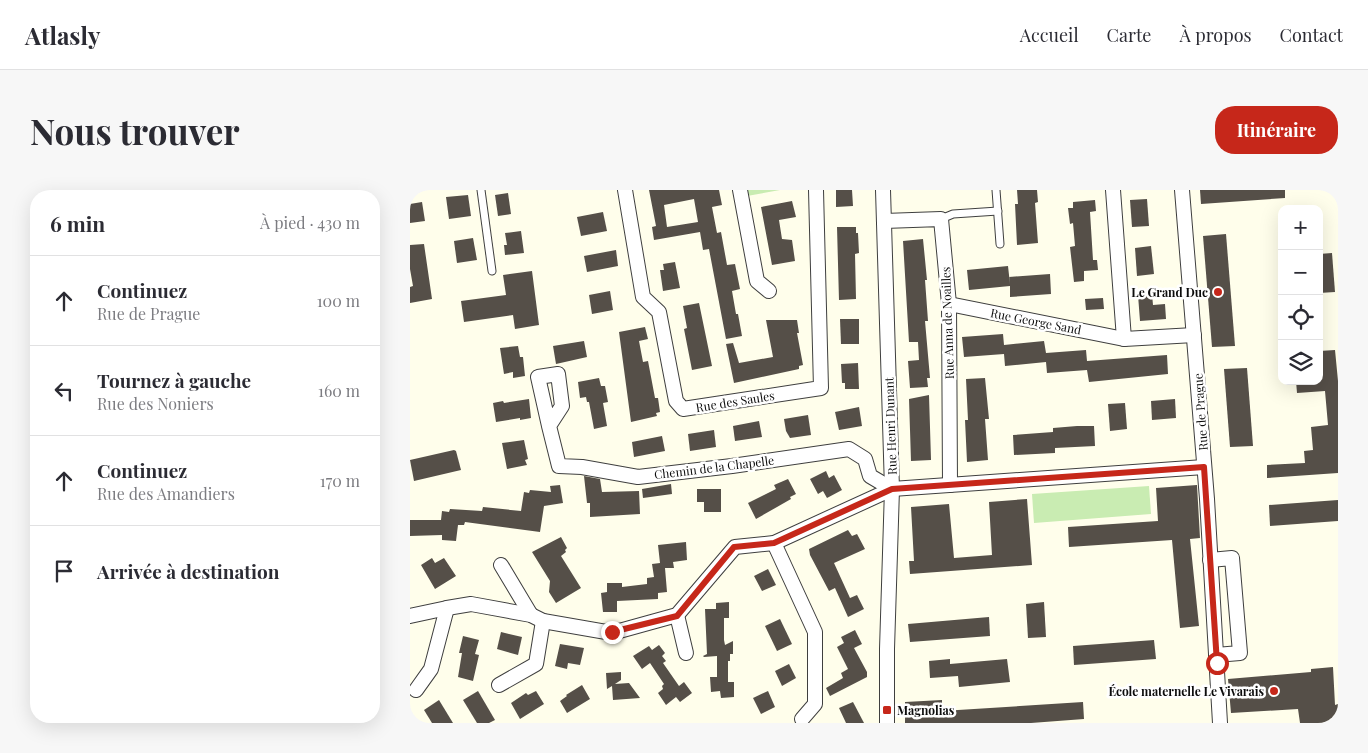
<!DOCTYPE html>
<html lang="fr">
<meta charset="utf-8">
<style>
:root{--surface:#fff;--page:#f7f7f7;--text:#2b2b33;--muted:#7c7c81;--line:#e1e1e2;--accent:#c6271a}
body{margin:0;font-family:"Playfair Display",serif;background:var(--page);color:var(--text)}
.controls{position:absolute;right:15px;top:15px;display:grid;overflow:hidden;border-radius:10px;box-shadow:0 5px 20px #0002}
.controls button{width:45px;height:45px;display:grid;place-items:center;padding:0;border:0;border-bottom:1px solid var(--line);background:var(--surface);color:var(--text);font:25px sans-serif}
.stop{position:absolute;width:15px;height:15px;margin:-11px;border:4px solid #c6271a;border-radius:50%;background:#fff}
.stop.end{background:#c6271a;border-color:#fff;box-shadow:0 1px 5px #0008}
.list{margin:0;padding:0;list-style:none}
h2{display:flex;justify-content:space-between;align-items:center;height:65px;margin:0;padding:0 20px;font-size:21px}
h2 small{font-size:16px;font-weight:400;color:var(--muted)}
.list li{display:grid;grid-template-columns:32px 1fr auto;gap:15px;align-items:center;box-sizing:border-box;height:90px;padding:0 20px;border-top:1px solid var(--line)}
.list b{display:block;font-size:19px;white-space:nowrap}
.list p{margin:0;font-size:16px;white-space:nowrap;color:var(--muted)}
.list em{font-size:16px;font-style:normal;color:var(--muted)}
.icon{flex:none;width:28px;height:28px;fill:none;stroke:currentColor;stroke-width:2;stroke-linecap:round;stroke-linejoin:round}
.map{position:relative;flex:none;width:928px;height:533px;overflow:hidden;border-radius:20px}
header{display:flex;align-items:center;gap:30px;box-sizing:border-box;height:70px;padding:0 25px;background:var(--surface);border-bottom:1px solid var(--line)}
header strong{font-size:24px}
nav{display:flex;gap:28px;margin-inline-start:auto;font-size:18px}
.intro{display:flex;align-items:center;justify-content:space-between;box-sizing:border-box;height:120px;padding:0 30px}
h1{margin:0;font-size:35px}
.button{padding:12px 22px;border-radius:20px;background:var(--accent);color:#fff;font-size:18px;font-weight:700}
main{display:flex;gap:30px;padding:0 30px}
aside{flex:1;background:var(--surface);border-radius:20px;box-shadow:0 5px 20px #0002}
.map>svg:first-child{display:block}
.green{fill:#c9ecb2}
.building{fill:#554f48;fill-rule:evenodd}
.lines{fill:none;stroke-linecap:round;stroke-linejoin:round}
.lane-casing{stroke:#3f3f3f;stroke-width:9}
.street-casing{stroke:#3f3f3f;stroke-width:16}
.lane{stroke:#fff;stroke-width:7}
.street{stroke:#fff;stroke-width:14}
.route{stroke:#c6271a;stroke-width:6}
.poi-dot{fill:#c6271a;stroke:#fff;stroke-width:2}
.labels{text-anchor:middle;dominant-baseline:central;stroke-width:5;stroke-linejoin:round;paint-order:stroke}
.poi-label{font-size:12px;font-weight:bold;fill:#0c0c0c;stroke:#fff;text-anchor:end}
.street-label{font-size:12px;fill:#0c0c0c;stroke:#fff}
</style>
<header>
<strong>Atlasly</strong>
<nav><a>Accueil</a><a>Carte</a><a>À propos</a><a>Contact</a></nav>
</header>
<div class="intro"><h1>Nous trouver</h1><a class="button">Itinéraire</a></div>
<main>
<aside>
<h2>6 min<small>À pied · 430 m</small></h2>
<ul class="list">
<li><svg class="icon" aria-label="ahead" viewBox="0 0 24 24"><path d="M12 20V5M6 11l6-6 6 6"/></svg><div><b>Continuez</b><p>Rue de Prague</p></div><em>100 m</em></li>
<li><svg class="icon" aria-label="left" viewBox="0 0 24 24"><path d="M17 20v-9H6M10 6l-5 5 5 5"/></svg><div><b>Tournez à gauche</b><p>Rue des Noniers</p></div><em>160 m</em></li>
<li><svg class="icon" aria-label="ahead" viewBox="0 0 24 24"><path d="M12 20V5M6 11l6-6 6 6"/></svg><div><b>Continuez</b><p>Rue des Amandiers</p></div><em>170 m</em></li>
<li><svg class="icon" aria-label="arrive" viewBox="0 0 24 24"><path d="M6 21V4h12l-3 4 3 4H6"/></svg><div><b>Arrivée à destination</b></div></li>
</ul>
</aside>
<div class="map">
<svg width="928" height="533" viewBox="0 0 928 533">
<rect width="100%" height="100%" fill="#fffeeb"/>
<!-- green -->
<g class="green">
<polygon points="336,0 370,0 337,6"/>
<polygon points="739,296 741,324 624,333 622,304"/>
</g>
<!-- building -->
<g class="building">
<path d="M239,0H309L312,15L302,17L307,43L311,42L317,75L325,74L330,99L322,101L326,124H328L332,146L316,149L299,59L293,60L290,42L244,50L242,37L246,36ZM284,9L288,32L257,37L254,15Z"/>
<polygon points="426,0 442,0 443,16 426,17"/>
<polygon points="607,0 627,0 628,12 625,13 628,53 607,55 605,14 608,14"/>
<polygon points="790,0 875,0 875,8 791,14"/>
<polygon points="98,3 101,24 88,26 85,5"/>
<polygon points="58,5 61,26 39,29 36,7"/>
<polygon points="737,9 739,36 722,37 720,10"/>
<polygon points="685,10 686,21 680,22 683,70 687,70 688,80 674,81 674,91 664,92 660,57 665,56 663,33 660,34 658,18 663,18 663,12"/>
<polygon points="382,11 386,27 369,30 372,49 382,50 385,71 362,75 351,17"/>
<polygon points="12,12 15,31 0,33 0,14"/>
<polygon points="193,22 197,41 171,46 167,27"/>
<polygon points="427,37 446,37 446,43 448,43 449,63 445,64 446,109 429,110"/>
<polygon points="111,41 114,63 95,65 94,55 97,55 95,43"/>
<polygon points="816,44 825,156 802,157 793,46"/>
<polygon points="63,48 67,70 47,73 44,51"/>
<polygon points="513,49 517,90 515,90 518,131 515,131 520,188 517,188 518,197 500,198 498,171 509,170 508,152 499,152 493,51"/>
<polygon points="14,54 22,109 0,113 0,97 3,96 0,79 0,55"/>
<polygon points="741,56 744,84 727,86 725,58"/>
<polygon points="206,60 208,76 177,82 174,66"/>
<polygon points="922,63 925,102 909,103 909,64"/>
<polygon points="265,72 270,98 253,101 250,80 254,80 253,74"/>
<polygon points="598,76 600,94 599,87 640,84 641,104 600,107 600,96 559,100 557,80"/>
<polygon points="122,81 129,135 105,139 103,125 54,132 51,111 96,105 93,85"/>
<polygon points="200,101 203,120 182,124 179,105"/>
<polygon points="742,104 743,115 755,114 756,129 730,131 728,105"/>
<polygon points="693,108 694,119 676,120 675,109"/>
<polygon points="289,113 302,176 282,180 274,139 277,138 273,116"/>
<polygon points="430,129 449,129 449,154 431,154"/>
<polygon points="356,130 387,130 389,143 387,143 393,175 389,176 389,179 324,193 316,154 323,153 329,173 363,167"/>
<polygon points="235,137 238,149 229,151 233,172 238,171 245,208 248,208 250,222 246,223 247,226 221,232 209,142"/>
<polygon points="593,144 594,155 634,151 636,163 676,160 677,171 757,165 758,184 679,192 677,180 637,183 636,172 595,176 594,164 554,167 552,147"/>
<polygon points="174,151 177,167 146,174 143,156"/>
<polygon points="108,156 110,167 113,167 115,186 103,188 103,182 94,184 90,158"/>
<polygon points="925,160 928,191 928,283 857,288 857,275 895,273 894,261 903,260 901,237 918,235 915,201 887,203 886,191 909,191 909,161"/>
<polygon points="448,173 449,199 435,199 435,193 432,193 431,174"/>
<polygon points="837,178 843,256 820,257 814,179"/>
<polygon points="189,188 191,196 195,196 198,212 193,213 197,236 184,239 179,212 177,212 176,207 170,208 168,192"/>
<polygon points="575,188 579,229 575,229 578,270 557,272 555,230 558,230 556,189"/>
<polygon points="519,205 521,270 501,271 499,209"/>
<polygon points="119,209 121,228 110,230 110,228 86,232 83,213 93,211 94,213"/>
<polygon points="765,209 766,228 742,230 741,211"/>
<polygon points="715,213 717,239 700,241 698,214"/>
<polygon points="449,217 452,236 429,240 425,222"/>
<polygon points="398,225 401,245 380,248 376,241 374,229"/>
<polygon points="349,231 352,247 325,251 323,236"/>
<polygon points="667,236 684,236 685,256 645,258 645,263 604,265 603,245 643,242 643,238"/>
<polygon points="304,240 306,257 280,261 278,244"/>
<polygon points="252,246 255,261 224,267 222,252"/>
<polygon points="114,250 118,269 115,270 117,275 97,279 92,253"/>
<polygon points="44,260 46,261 51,280 4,291 0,270"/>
<polygon points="416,281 419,288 424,285 432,300 417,308 413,301 408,304 400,289"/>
<polygon points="174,286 190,289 192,302 229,301 230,324 180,327 180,313 177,313"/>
<polygon points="378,289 386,304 380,307 381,309 346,329 338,313 366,299 364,295"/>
<polygon points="261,294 262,304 233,308 232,299"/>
<polygon points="150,295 153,313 134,316 130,342 55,332 54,335 48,335 46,351 32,350 32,345 0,346 0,330 31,330 32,321 39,322 40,319 72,321 73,317 111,321 114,302 119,303 120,300 141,302 140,296"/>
<polygon points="787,295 790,348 780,349 789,436 770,438 762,350 659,357 658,337 748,331 746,298"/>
<polygon points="287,299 311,299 311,322 294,322 294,312 287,312"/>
<polygon points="617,309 622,375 500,384 499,371 504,371 501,317 539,314 544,368 582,365 579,312"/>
<polygon points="928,310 928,331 860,336 859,315"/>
<polygon points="438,340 442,346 447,344 455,359 424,373 440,408 447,405 454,419 438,427 425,398 419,401 400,365 399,359"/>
<polygon points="151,347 157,358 155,360 156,362 151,366 171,398 146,413 139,402 140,391 122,362"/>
<polygon points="276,352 277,370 263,372 264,378 255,378 257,402 248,403 248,409 207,411 207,422 193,422 191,403 197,402 197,393 212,393 212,397 237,394 237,388 244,387 242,374 250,373 248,355"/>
<polygon points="22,368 25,373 34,368 46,386 25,399 11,375"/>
<polygon points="358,379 366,395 352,401 344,386"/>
<polygon points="319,412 319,428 314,428 314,450 315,455 323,451 323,464 320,464 320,471 318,471 318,492 324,492 324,507 311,508 310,501 301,502 300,487 307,487 307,466 294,467 293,466 297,464 295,419 306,419 306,413"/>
<polygon points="634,412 636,447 618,448 616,414"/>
<polygon points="579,427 580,446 500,452 498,434"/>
<polygon points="370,429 382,454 367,461 355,436"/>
<polygon points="445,440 452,454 444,458 457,482 457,487 420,506 416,498 433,488 431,483 438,479 427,457 434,453 431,447"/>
<polygon points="91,442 112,447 108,465 87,459"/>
<polygon points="53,446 69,450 65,464 69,465 63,491 48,487 52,463 49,463"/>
<polygon points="744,450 746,469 664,475 663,456"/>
<polygon points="150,454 174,458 170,475 158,473 157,479 145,476"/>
<polygon points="249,455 255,463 252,466 256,471 253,473 269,496 274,492 282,503 270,512 266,507 256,515 248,503 253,499 252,496 254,494 240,473 232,479 223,466 239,456 242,460"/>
<polygon points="540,469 540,474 597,469 600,492 549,497 548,486 520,488 519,471"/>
<polygon points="379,474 386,488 372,496 365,481"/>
<polygon points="923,477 925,515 928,514 928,533 890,533 888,519 821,523 818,489 901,482 901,479"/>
<polygon points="211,482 211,490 205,494 219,493 230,508 203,510 202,496 197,499 196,483"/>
<polygon points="172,495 180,509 157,523 150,511 157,506 156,505"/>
<polygon points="68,501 85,530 79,533 67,533 53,510"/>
<polygon points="126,501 134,514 110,529 101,513 116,503 118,505"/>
<polygon points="358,501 365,517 351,524 343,508"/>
<polygon points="29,510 43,533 22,533 14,520"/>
<polygon points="532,510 532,521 673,512 674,529 621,533 495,533 495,512"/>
<polygon points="443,512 454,533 436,533 429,518"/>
</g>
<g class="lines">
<!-- lane casing -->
<g class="lane-casing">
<g id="lane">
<polyline points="71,0 82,81"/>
<polyline points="586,0 590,54"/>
<polyline points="531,29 543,24 588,21"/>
</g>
</g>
<!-- street casing -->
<g class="street-casing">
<g id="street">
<polyline points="215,0 233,107 249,122 266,211 273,219 411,198 406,0"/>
<polyline points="330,0 347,91 359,101"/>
<polyline points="473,0 482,299 477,459 477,533"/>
<polyline points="703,0 714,149"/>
<polyline points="772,0 797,309 810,533"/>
<polyline points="474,31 531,29 539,114 540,295"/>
<polyline points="539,114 714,149 784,145"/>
<polyline points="139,236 128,187 148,184 152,216 139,236 149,276 172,277 228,287 322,276 439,259 455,269 460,286 482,299"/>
<polyline points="364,353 405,442 405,514 392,529"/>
<polyline points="800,370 822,368 830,463 806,465"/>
<polyline points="91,375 121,425"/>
<polyline points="267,425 276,463"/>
<polyline points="0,426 37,418 61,414 121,425 133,431 202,443 267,425 325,357 364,353 482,299 794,277"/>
<polyline points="89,495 126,474 133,431"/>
<polyline points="6,500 21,479 37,418"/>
</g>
</g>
<!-- lane -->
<use href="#lane" class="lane"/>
<!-- street -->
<use href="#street" class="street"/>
</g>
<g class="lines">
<!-- route -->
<polyline class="route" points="202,442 267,426 324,357 364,353 482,299 794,277 807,473"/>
</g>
<!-- markers -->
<g class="poi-dot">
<circle cx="808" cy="102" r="5"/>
<circle cx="864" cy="501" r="5"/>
<rect x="472" y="515" width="10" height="10" rx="2.5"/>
</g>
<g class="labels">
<!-- poi labels -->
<g class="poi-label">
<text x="798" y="102">Le Grand Duc</text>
<text x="854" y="501">École maternelle Le Vivarais</text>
<text x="487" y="520" text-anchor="start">Magnolias</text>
</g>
<!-- street labels -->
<g class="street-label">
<text transform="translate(626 131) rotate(11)">Rue George Sand</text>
<text transform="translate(537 133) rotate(-92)">Rue Anna de Noailles</text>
<text transform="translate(325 211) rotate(-9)">Rue des Saules</text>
<text transform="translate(790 222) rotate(-94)">Rue de Prague</text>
<text transform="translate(480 236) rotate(-92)">Rue Henri Dunant</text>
<text transform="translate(304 277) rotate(-7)">Chemin de la Chapelle</text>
</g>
</g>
</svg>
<div class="controls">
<button>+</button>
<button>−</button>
<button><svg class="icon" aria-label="locate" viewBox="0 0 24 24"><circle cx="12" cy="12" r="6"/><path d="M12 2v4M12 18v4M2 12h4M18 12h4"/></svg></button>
<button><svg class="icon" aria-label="layers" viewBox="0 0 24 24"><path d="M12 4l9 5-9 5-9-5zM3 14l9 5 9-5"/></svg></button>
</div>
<div class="stop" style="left:807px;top:473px"></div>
<div class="stop end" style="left:202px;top:442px"></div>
</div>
</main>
